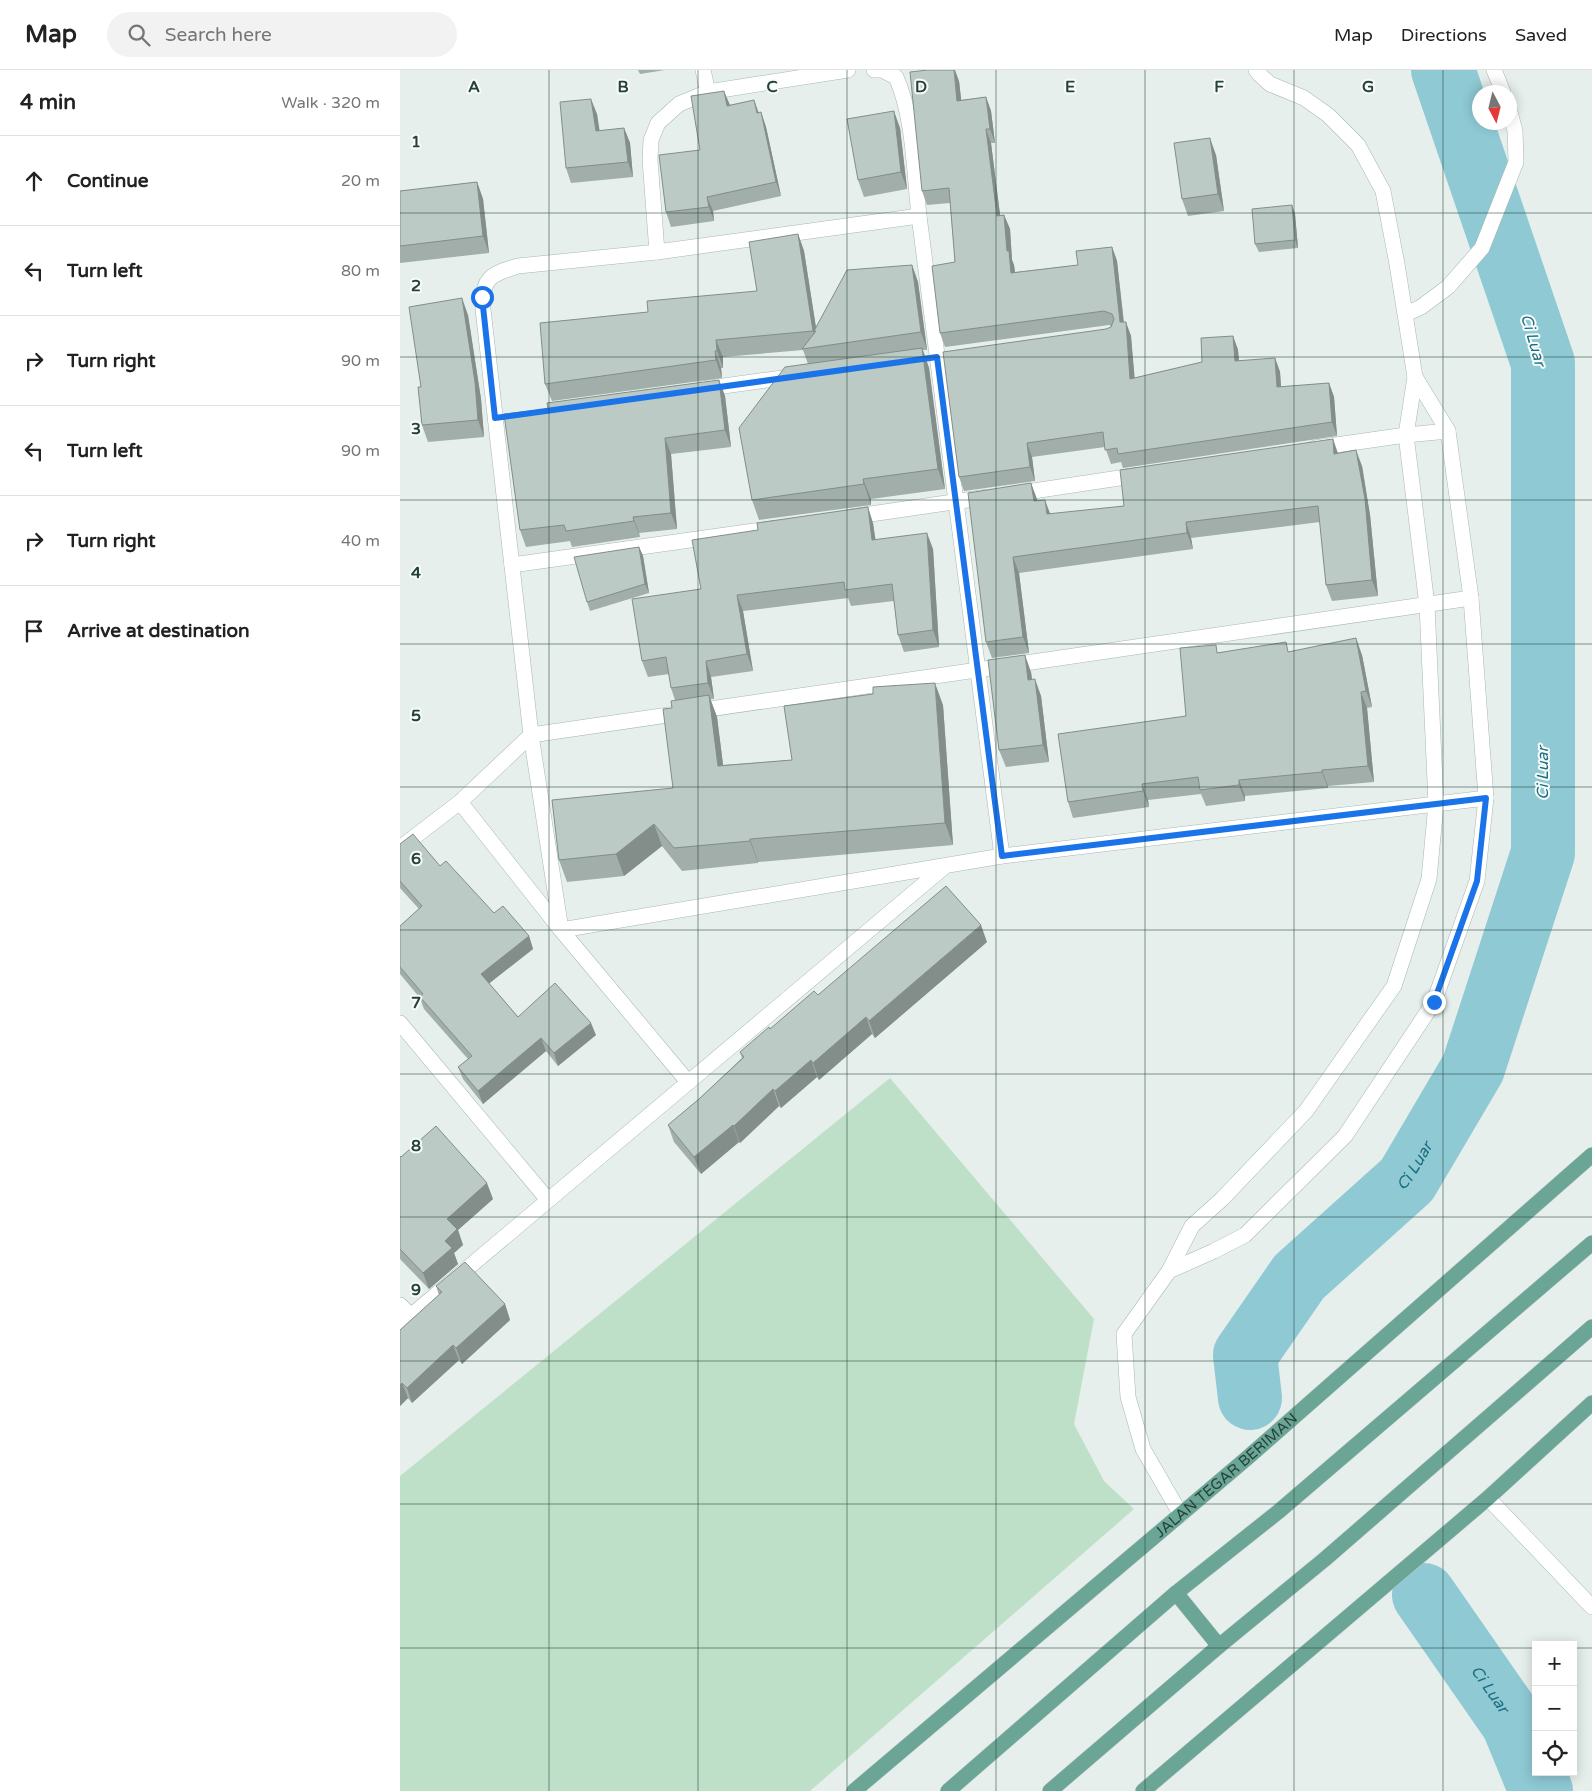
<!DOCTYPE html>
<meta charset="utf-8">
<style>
:root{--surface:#fff;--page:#f2f2f2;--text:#222;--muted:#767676;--line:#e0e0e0}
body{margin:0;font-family:"Varela Round",sans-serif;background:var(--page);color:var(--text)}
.controls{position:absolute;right:15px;bottom:15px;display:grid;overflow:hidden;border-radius:0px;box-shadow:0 2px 12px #0003}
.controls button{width:45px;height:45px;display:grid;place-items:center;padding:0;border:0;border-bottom:1px solid var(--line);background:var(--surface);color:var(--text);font:25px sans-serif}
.compass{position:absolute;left:1072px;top:15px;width:45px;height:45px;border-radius:50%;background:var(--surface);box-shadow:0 2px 12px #0003;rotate:173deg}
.stop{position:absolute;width:15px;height:15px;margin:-11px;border:4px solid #1a73e8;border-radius:50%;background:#fff}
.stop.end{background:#1a73e8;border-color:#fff;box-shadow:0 1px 5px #0008}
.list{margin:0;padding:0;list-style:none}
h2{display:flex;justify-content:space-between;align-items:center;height:65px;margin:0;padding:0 20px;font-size:21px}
h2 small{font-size:16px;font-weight:400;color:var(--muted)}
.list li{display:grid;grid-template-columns:32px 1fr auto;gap:15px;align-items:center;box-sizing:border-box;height:90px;padding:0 20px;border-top:1px solid var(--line)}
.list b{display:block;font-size:19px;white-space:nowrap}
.list em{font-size:16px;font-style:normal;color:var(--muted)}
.icon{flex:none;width:28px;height:28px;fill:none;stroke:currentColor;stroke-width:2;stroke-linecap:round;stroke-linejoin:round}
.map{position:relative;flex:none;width:1192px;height:1721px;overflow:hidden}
header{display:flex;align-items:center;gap:30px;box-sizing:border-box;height:70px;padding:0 25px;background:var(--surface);border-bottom:1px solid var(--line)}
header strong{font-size:24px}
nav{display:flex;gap:28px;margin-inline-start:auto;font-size:18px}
.search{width:350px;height:45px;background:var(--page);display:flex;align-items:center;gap:12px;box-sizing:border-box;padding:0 18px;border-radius:28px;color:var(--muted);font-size:19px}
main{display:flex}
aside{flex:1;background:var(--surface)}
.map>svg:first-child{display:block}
.green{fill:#bfe0c8}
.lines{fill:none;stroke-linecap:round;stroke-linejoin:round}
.river{stroke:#8ec9d4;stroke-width:64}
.minor-casing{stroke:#a8b8b2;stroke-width:16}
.primary-casing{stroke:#c2cac8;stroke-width:16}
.minor{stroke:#fff;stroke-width:15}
.primary{stroke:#6aa596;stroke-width:15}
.wall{fill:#a1aea9}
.shaded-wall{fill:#838d89}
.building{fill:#bbcac4;stroke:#838d89}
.route{stroke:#1a73e8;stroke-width:6}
.grid{fill:none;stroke:#24423a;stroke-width:1;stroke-opacity:0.55}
.labels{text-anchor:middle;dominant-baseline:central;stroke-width:4;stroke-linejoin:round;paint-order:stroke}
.street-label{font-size:15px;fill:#24423a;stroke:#f7fbf9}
.water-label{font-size:16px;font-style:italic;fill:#1c6f80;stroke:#f7fbf9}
.grid-label{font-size:16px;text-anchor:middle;font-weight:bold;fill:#24423a;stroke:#f7fbf9;stroke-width:4;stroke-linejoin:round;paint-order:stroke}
</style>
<header>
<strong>Map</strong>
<div class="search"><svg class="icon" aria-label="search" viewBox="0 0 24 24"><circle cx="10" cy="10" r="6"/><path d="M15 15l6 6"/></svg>Search here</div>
<nav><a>Map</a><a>Directions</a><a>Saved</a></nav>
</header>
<main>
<aside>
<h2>4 min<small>Walk · 320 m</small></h2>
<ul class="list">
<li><svg class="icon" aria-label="ahead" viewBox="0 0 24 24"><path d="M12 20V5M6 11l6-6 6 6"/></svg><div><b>Continue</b></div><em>20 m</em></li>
<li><svg class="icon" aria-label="left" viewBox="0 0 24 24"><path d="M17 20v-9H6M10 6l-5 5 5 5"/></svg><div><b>Turn left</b></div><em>80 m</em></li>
<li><svg class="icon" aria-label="right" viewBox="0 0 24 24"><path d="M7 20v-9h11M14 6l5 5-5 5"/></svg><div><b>Turn right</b></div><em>90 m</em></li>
<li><svg class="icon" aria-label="left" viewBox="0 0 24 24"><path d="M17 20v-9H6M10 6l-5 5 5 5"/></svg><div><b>Turn left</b></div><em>90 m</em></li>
<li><svg class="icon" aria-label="right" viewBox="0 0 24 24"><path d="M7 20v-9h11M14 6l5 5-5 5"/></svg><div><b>Turn right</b></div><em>40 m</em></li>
<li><svg class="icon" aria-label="arrive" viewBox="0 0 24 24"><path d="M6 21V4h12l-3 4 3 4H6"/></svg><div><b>Arrive at destination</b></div></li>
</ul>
</aside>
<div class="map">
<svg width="1192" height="1721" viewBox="0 0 1192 1721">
<rect width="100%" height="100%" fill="#e6efeb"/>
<!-- green -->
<polygon class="green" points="490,1008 694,1249 674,1354 704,1411 734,1439 410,1721 0,1721 0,1406"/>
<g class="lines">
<!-- river -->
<g class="river">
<path id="s1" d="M850,1328L845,1285L899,1207L1007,1110L1073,998L1143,783V293L1043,0"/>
<path id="s2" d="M1024,1525L1113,1653L1141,1721"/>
</g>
<!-- minor casing -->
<g class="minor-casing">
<g id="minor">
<polyline points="303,0 308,22"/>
<path d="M474,0H482L496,7C514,47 514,102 519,146L602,786"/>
<polyline points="1094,0 1103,22"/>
<polyline points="257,182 250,90 251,70 258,53 279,34 308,22 448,0"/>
<polyline points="1006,244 1021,237 1048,217 1082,178 1116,92 1115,61 1110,42"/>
<polyline points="302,319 396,306"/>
<polyline points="915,378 1006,365 1048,361"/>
<polyline points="614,424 739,405"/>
<polyline points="450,447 588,427"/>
<polyline points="112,495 376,458"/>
<polyline points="60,732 161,860 288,1012"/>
<polyline points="0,778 60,732 131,665 1071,528"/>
<path d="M161,860L131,665L83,239C81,208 91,204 118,196L257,182L519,146"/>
<polyline points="161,860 602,786 1086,728"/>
<polyline points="0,953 148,1130"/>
<polyline points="769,1201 814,1181 845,1165 945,1066 1034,932 1077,811 1086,728 1071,528 1048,361 1015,307"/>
<polyline points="0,1235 11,1246"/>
<polyline points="0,1255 543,798"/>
<polyline points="1088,1428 1192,1537"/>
<polyline points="781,1445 743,1379 728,1327 724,1264 769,1201 792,1156 822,1129 906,1041 994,916 1029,809 1036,734 1027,535 1006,365 1015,307 997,194 983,121 958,75 928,45 904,28 870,14 859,4 856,0"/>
</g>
</g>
<!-- primary casing -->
<g class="primary-casing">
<g id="primary">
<polyline points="776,1523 819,1576"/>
<path id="s3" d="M454,1721L846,1389L1192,1085"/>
<polyline points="548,1721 776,1523 878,1442 1192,1173"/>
<polyline points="650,1721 819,1576 925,1489 1192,1257"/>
<polyline points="743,1721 1088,1428 1192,1333"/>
</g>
</g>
<!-- minor -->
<use href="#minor" class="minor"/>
<!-- primary -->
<use href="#primary" class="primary"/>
</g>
<!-- wall -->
<g class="wall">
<polygon points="238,0 265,0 240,4"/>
<polygon points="559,11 561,30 586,27 591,41 595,73 591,73 600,145 604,145 610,159 612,190 614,195 615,202 678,195 712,177 717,191 724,252 731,266 734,308 802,292 833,266 838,280 839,291 875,288 880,302 881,317 929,313 934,327 937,366 723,398 721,392 711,394 705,377 632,387 635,411 564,421 559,407 706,259 711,257 711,256 709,255 545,277 540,263 555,192 550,133 527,135 522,121"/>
<polygon points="354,30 359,43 361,42 366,57 381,126 313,141 314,151 271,157 266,142 329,35"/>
<polygon points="197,44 199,61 224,58 230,73 233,107 171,113 166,98"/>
<polygon points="500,58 507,119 464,127 458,110"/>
<polygon points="816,85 824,141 788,146 782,129"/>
<polygon points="77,112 83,129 89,183 0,193 0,121"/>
<polygon points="892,135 895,144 898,178 859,182 855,174"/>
<polygon points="398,164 404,181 416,258 512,195 518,212 527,280 523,280 529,298 545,419 471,429 471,435 359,450 352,430 408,294 403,280 323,287 323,298 321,298 322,308 152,331 145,314 248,242 357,221"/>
<polygon points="68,245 81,329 84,367 28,372 22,355 21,317"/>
<polygon points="319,310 325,326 331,377 271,384 277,459 239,463 240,467 172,477 170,471 126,477 120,460 148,339"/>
<polygon points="933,369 938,383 962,396 970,445 978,526 932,531 926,515 920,452 791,468 793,479 619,503 629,583 592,588 586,572 631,413 637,431 651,444 724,436"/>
<polygon points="473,453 475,470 533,479 539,577 504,582 498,565 494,531 451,536 448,528 343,541 353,601 311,607 314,629 310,629 317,647 323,695 392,690 543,635 553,775 358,792 358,793 282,801 262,776 224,806 167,812 159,790 273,718 272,638 275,630 271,618 269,604 248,607 242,591 301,519"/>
<polygon points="239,477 243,486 249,523 190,541 187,532"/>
<polygon points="819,582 890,582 962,585 972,637 967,638 974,712 928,716 928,718 845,726 845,731 806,736 801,724 748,730 749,737 673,748 668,732 786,646"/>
<polygon points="631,602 632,609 641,626 649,692 606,697 599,680"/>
<polygon points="0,774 40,796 94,843 129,866 133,879 89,913 118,947 196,965 158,996 146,981 83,1034 63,1009 58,997 68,989 24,939 20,928 0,904 0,856 19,839 0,818"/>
<polygon points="587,872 475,968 472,964 419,1010 417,1007 381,1038 379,1036 340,1073 339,1072 301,1104 274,1072 268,1055 299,1029 342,988 340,982 370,959 418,925"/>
<polygon points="0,1086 93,1129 58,1160 63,1175 54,1183 58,1194 29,1219 0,1189"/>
<polygon points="36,1216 105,1234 110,1250 62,1294 59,1290 12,1333 8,1328 0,1336 0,1260 39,1225"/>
</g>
<!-- shaded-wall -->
<g class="shaded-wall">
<polygon points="554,0 555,0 559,11 563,45 557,31"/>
<polygon points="324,21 330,35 327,36"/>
<polygon points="586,27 591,41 595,73 590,59"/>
<polygon points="191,29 197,44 202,76 196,61"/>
<polygon points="354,30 359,45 357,43"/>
<polygon points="494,41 500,58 507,119 501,102"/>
<polygon points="361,42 366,57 381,126 376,112"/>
<polygon points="224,58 230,73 233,107 228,92"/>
<polygon points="586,59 591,73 602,160 597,146"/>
<polygon points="810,68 816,85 824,141 818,124"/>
<polygon points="77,112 83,129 89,183 83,166"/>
<polygon points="307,127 313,141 314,151 309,137"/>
<polygon points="892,135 895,144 898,178 895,170"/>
<polygon points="604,145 610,159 612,190 614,195 617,217 611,203 607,181"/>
<polygon points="398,164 404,181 417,264 416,261 414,261 418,273 419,278 413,261"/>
<polygon points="712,177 717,191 725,266 720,252"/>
<polygon points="512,195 518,212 527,280 521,262"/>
<polygon points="62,228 68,245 81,329 84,367 78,350"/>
<polygon points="726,252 731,266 736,323 730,309"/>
<polygon points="833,266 838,280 840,305 835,291"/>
<polygon points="316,270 323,287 323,298 317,281"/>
<polygon points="522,278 529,298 545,419 538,399"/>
<polygon points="315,281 321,298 322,308 316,290"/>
<polygon points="875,288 880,302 882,331 877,317"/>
<polygon points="319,310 325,326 331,377 325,360"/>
<polygon points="929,313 934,327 937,366 932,352"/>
<polygon points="265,368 271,384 277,459 271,443"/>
<polygon points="933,369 938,385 934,384"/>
<polygon points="627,373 632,387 635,411 630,397"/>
<polygon points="956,380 962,396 970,445 978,526 972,510"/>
<polygon points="463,409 471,429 471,435 464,414"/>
<polygon points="631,413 637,429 639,447 634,431"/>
<polygon points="645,430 651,446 647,444"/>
<polygon points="468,437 473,453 478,486 472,470"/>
<polygon points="233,447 239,463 240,467 234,451"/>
<polygon points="786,452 791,468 793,479 787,463"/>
<polygon points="527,463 533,479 539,577 533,560"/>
<polygon points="239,477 243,486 249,523 245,514"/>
<polygon points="613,487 619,503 629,583 623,567"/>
<polygon points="337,525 343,541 353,601 347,584"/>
<polygon points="956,568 962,585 972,637 966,621"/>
<polygon points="625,585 631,602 634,627 628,610"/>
<polygon points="306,591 311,607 314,629 308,613"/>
<polygon points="635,609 641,626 649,692 643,675"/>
<polygon points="535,613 543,635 553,775 545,753"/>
<polygon points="961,622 967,638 974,712 968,696"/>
<polygon points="309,625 317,647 326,718 318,696"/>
<polygon points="922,700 928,716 928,718 922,702"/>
<polygon points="839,710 845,726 845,731 839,715"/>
<polygon points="742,714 748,730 749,737 743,721"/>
<polygon points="254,754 262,776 224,806 216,784"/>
<polygon points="350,769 358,792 358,793 350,771"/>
<polygon points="581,855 587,872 475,968 469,951"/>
<polygon points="129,866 133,879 86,916 81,904"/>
<polygon points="466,947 472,964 419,1010 413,993"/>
<polygon points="191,953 196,965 158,996 154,983"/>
<polygon points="141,968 146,981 83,1034 78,1021"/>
<polygon points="411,990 417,1007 381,1038 375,1021"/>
<polygon points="373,1019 379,1036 340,1073 334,1056"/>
<polygon points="333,1055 339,1072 301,1104 294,1087"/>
<polygon points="87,1113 93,1129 58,1160 63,1175 54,1183 58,1194 29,1219 23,1203 47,1149"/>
<polygon points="105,1234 110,1250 62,1294 56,1278"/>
<polygon points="53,1275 59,1290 12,1333 7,1318"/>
<polygon points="2,1313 8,1328 0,1336 0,1315"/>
</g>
<!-- building -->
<g class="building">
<polygon points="528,0 554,0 557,31 586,27 590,59 586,59 597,146 604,145 607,181 609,181 611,203 678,195 676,181 712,177 720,252 726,252 730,309 802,292 801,268 833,266 835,291 875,288 877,317 929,313 932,352 718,384 717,378 705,380 703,362 627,373 630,397 559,407 543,282 706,259 711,257 714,249 712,244 704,241 540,263 532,196 555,192 549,118 522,121 510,2"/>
<polygon points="324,21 327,36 354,30 357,43 361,42 376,112 307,127 309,137 266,142 259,85 300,80 291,26"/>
<polygon points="191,29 196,61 224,58 228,92 166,98 160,32"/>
<polygon points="494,41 501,102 458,110 447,49"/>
<polygon points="810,68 818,124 782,129 774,73"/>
<polygon points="77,112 83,166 0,176 0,121"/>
<polygon points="892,135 895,170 855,174 852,139"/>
<polygon points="398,164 413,261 316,270 317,281 315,281 316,290 145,314 140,253 248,242 247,231 357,221 349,172"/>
<polygon points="512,195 521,262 402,279 416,261 414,261 447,200"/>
<polygon points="62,228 75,312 78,350 22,355 18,317 21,317 9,237"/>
<polygon points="522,278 538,399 463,409 464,414 352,430 339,358 385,297"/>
<polygon points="319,310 325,360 265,368 271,443 233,447 234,451 166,461 164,455 120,460 104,344 148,339 147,333"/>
<polygon points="933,369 934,384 956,380 965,429 972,510 926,515 918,436 786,452 787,463 613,487 623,567 586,572 568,423 631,413 634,431 645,430 647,444 724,436 720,400"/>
<polygon points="468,437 472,470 527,463 533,560 498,565 492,514 445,520 444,512 337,525 347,584 306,591 308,613 271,618 266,587 242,591 232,529 301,519 292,470 358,460 357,453"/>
<polygon points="239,477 245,514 187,532 174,487"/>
<polygon points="956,568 966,621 961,622 968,696 922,700 922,702 839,710 839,715 800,720 798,707 742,714 743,721 668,732 658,664 786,646 780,578 816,575 817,583 886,572 888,582"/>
<polygon points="625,585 628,610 635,609 643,675 599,680 588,590"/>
<polygon points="535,613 545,753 350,769 350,771 274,778 254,754 216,784 159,790 152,730 273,718 263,639 272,638 271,631 309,625 318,696 392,690 384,636 473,624 473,617"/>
<polygon points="13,764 40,796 46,791 94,843 103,836 129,866 81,904 118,947 155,913 191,953 154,983 141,968 78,1021 58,997 72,986 20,927 23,924 0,897 0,856 22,836 0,811 0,774"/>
<polygon points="546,816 581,855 469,951 466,947 413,993 411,990 375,1021 373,1019 334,1056 333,1055 294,1087 268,1055 299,1029 344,987 340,982 369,957 370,959 414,921 418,925"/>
<polygon points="36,1056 87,1113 47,1149 57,1159 45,1171 52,1178 23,1203 0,1179 0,1086 1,1087"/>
<polygon points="65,1192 105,1234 56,1278 53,1275 7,1318 2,1313 0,1315 0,1260 42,1222 36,1216"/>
</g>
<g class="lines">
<!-- route -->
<polyline class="route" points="82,227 95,348 537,287 602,786 1086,728 1077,811 1034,932"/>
</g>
<!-- grid -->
<path class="grid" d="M149,0V1721M298,0V1721M447,0V1721M596,0V1721M745,0V1721M894,0V1721M1043,0V1721M0,143H1192M0,287H1192M0,430H1192M0,574H1192M0,717H1192M0,860H1192M0,1004H1192M0,1147H1192M0,1291H1192M0,1434H1192M0,1578H1136M1173,1578H1192"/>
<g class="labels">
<!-- street labels -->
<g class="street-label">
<text stroke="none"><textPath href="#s3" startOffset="488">JALAN TEGAR BERIMAN</textPath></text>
</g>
<!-- water labels -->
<g class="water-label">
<text transform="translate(1133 270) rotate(74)">Ci Luar</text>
<text transform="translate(1143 703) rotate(-90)">Ci Luar</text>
<text stroke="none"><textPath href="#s1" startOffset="299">Ci Luar</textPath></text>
<text stroke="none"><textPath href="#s2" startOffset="115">Ci Luar</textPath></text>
</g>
</g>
<g class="grid-label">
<text x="74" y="22">A</text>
<text x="223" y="22">B</text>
<text x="372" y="22">C</text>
<text x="521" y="22">D</text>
<text x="670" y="22">E</text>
<text x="819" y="22">F</text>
<text x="968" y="22">G</text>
<text x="16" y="77">1</text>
<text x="16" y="221">2</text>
<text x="16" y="364">3</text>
<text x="16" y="508">4</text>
<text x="16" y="651">5</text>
<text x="16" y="794">6</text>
<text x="16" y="938">7</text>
<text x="16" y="1081">8</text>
<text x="16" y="1225">9</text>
</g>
</svg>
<div class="controls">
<button>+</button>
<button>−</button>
<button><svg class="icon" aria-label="locate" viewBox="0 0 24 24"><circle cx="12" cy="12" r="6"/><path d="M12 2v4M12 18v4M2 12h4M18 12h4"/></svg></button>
</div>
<svg class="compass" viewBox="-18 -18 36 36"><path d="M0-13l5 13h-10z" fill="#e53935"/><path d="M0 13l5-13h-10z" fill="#767676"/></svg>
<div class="stop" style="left:82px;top:227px"></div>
<div class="stop end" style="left:1034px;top:932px"></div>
</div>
</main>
